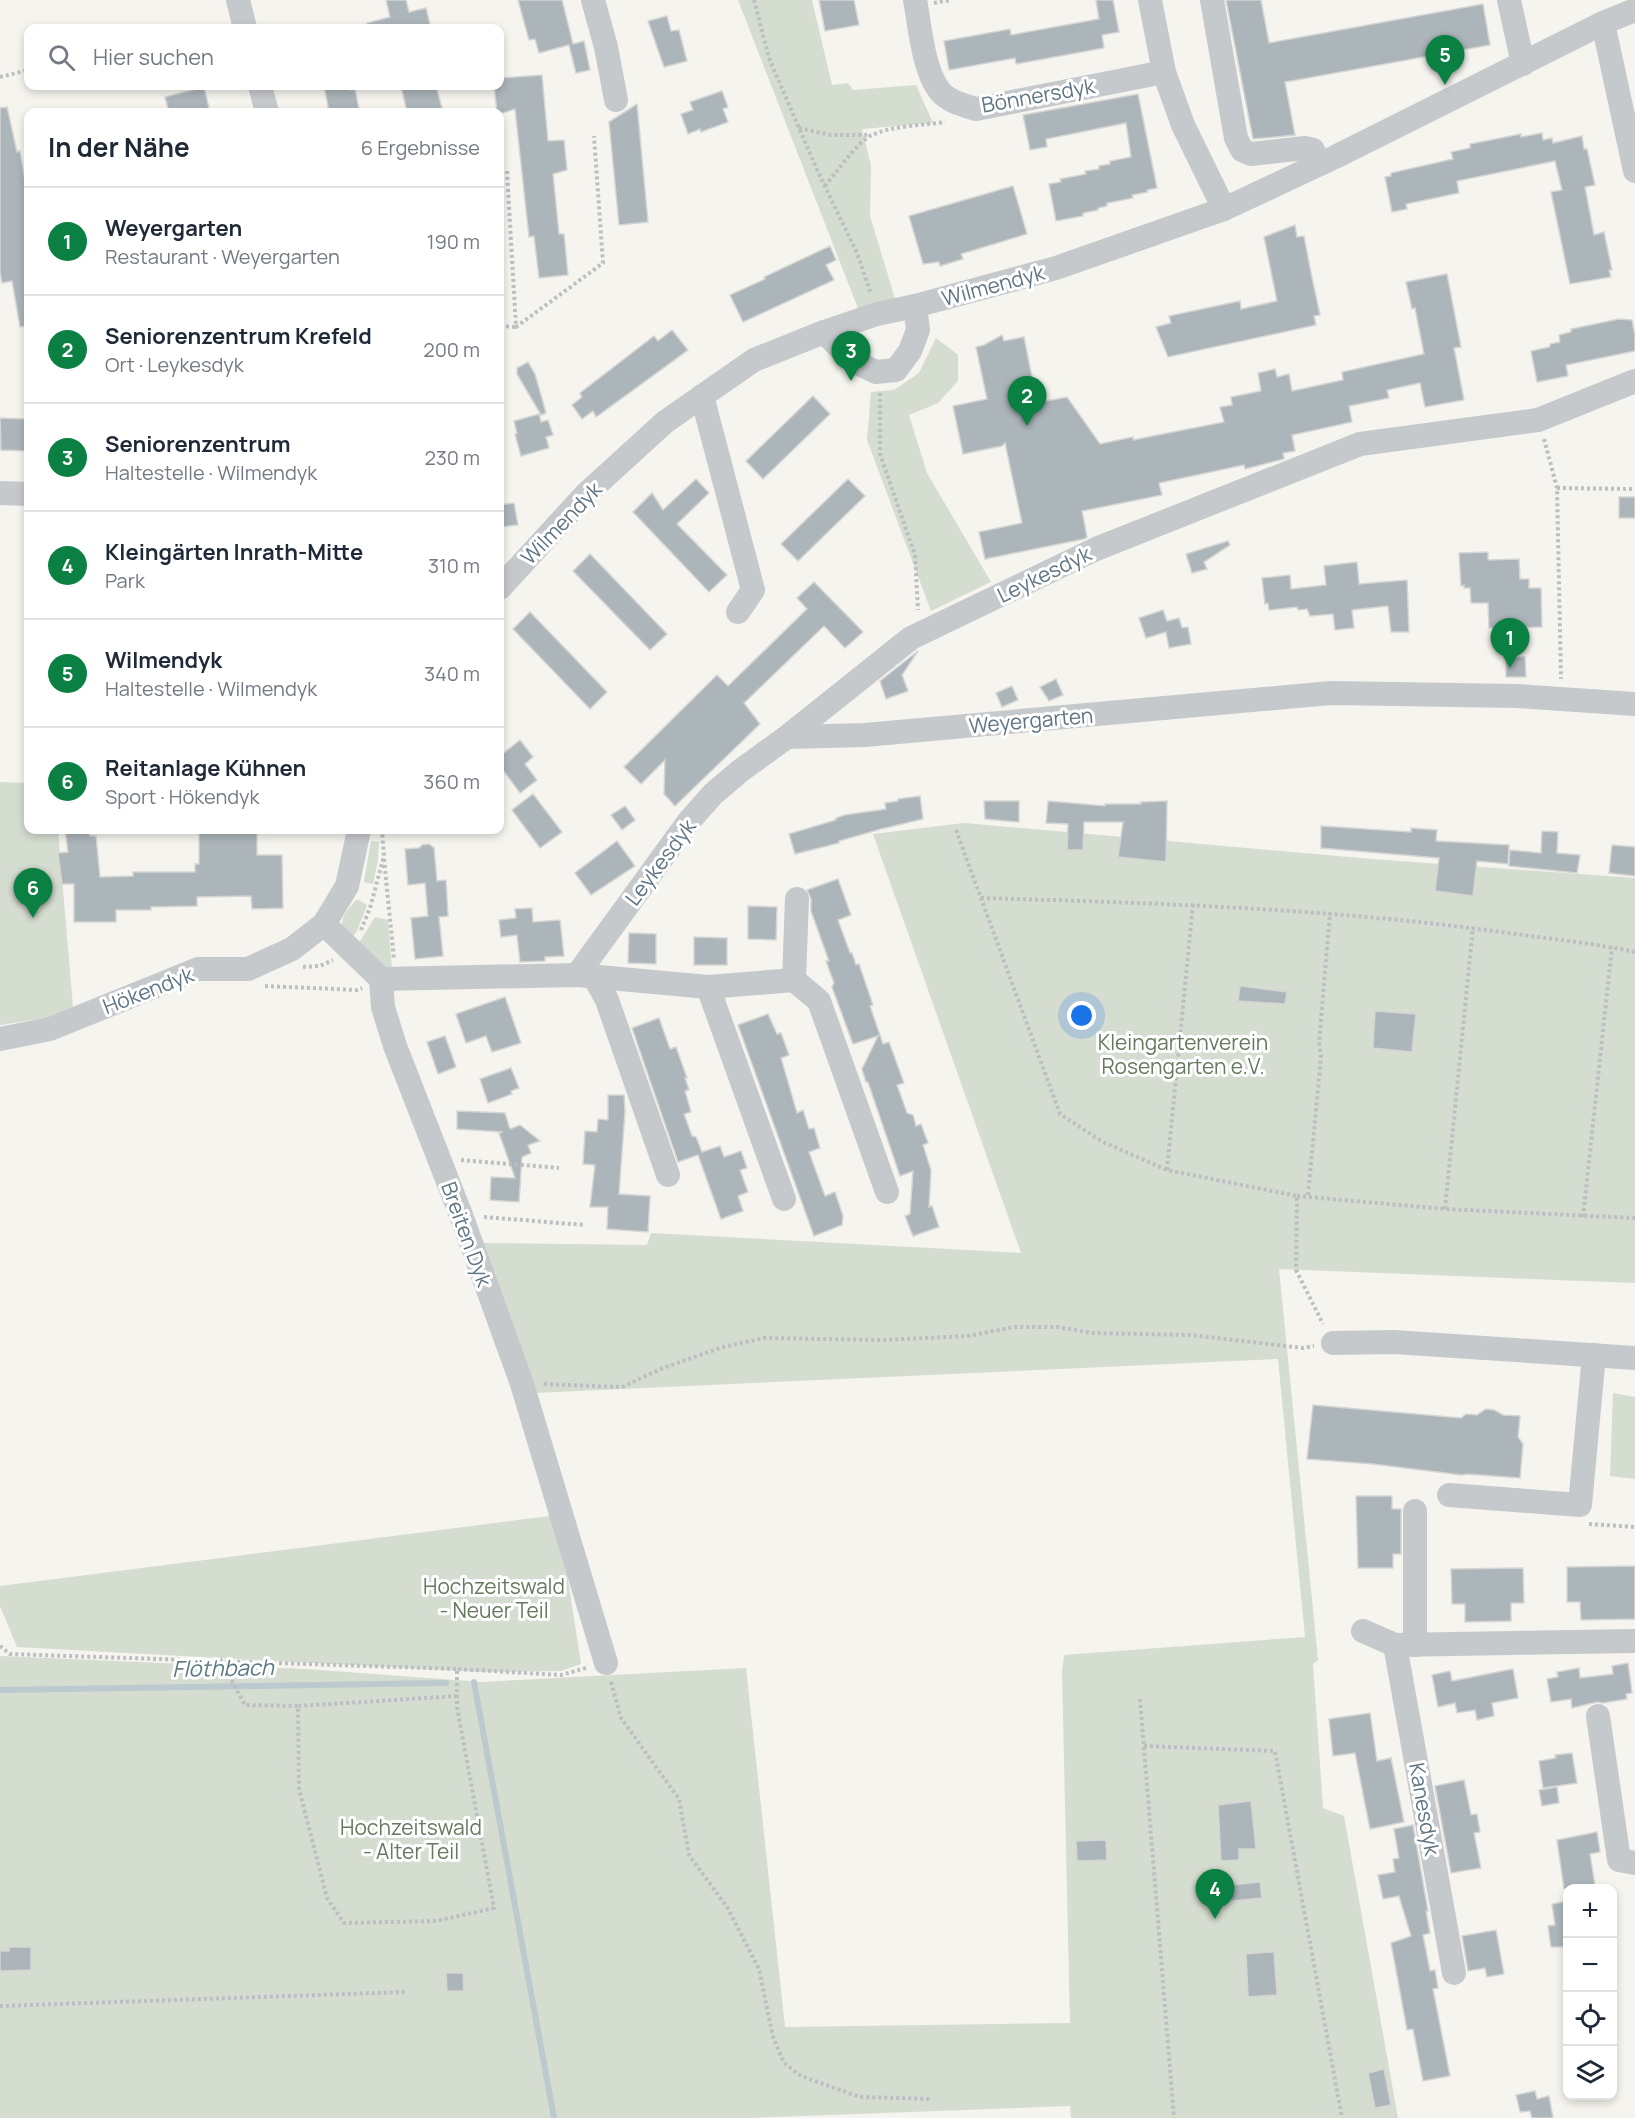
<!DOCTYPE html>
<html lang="de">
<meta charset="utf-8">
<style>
:root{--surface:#fff;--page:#f6f6f7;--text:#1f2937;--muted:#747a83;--line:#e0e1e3;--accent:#0b8043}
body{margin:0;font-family:Manrope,sans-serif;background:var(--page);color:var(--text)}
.controls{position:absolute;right:18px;bottom:18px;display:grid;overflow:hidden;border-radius:12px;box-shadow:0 3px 9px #0003}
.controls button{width:54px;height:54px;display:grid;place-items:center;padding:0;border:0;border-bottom:2px solid var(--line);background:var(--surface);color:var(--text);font:30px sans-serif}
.you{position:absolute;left:1082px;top:1016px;width:21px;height:21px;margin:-15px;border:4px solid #fff;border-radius:50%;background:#1a73e8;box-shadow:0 0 0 9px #1a73e833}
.badge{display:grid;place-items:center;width:39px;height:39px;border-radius:50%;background:var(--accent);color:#fff;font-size:20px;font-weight:700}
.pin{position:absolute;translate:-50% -50px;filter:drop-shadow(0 2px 3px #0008)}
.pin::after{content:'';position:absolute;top:32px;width:21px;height:18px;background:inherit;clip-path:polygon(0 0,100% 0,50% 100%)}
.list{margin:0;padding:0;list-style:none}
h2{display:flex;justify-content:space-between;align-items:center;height:78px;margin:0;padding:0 24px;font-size:26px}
h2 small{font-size:20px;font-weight:400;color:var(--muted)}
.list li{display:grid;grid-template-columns:39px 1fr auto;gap:18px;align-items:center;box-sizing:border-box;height:108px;padding:0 24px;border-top:2px solid var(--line)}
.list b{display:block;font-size:22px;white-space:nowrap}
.list p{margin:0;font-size:20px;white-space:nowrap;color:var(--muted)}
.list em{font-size:20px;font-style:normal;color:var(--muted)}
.icon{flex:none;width:33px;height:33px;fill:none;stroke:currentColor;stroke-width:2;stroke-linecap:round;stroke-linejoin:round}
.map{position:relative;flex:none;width:1635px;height:2118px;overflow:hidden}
.search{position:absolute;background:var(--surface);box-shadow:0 3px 9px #0003;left:24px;top:24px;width:480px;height:66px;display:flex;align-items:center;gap:15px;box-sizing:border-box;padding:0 21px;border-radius:12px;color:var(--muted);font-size:22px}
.panel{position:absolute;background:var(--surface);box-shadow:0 3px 9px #0003;left:24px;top:108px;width:480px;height:726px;border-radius:12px}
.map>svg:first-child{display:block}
.green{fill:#d5dcd0}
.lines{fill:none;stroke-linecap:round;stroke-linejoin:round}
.stream{stroke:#bcc9ce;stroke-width:6}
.building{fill:#acb5ba;stroke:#d5d5d3;stroke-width:1.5}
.path{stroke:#bcbfc1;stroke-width:4;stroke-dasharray:3 3;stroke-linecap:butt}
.minor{stroke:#c6c9cc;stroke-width:24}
.labels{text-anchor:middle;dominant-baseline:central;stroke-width:6;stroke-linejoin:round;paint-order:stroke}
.street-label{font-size:21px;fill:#607584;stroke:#fff}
.park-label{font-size:21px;fill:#667a60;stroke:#fff}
.water-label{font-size:22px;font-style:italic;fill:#5b7882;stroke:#fff}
</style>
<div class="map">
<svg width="1635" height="2118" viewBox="0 0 1635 2118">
<rect width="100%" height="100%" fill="#f5f4ef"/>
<!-- green -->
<g class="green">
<polygon points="738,0 812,0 832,85 848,83 853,90 916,85 933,123 862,129 871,166 870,216 896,302 859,311"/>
<polygon points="936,338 958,355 958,381 938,403 909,415 927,473 991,582 931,611 867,440 871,392 894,390 919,373"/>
<polygon points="0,782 28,783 28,830 58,830 73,1007 46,1018 0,1025"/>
<polygon points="964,823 1372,859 1635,878 1635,1283 1279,1269 1318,1660 1313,1664 1323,1808 1344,1816 1398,2118 1071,2118 1070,2106 748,2118 0,2118 0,1656 306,1669 482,1682 746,1668 785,2027 1070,2023 1062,1672 1064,1655 1305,1637 1278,1359 534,1393 479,1243 647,1245 651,1233 1021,1253 873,834"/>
<polygon points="371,841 379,842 378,860 373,884 364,882"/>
<path d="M357,899L367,905L357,931L348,943C337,922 342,915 357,899Z"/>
<polygon points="375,917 388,920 392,969 379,968 357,946"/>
<polygon points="1613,1393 1635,1397 1635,1479 1610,1476"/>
<polygon points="558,1515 581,1664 561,1671 481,1672 17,1647 0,1606 0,1586"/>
</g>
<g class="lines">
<!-- stream -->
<g class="stream">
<polyline points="474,1682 554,2118"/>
<polyline points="0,1690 446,1683"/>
</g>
</g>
<!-- building -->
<g class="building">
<polygon points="386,0 406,0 409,12 426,8 431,28 367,28 367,23 390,17"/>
<polygon points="518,0 562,0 573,44 584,41 590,70 576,73 569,45 539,53 535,39 529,40"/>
<polygon points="819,0 854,0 859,25 825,31"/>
<polygon points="1096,0 1113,0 1119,32 1102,35 1104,48 1016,64 1015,58 949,70 944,41 1010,29 1011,35 1099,19"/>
<polygon points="1226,0 1261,0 1269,43 1483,4 1490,45 1285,82 1295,135 1253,139"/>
<polygon points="667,16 671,31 679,30 687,61 664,67 648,21"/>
<polygon points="542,75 548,141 564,140 567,170 553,174 559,234 564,234 568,275 539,278 534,236 529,237 515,109 500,114 497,112 494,86 500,86 500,78"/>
<polygon points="324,86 349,86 350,90 355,89 359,109 347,112 329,112"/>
<polygon points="401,86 436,86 443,112 407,112"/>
<polygon points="204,87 210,112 169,112 165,97"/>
<polygon points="722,91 728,107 723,109 728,122 701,132 700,129 688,134 681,114 693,110 690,102"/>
<polygon points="1138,94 1157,188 1147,190 1148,192 1132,195 1133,198 1107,203 1107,206 1098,208 1098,210 1083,213 1083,216 1056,221 1049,184 1061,182 1060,179 1086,174 1085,171 1099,169 1099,166 1110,164 1110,161 1131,157 1126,123 1046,139 1047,147 1030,150 1023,115"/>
<polygon points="637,104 648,222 619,225 609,122"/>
<polygon points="7,107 17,152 20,151 28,198 28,326 20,327 12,281 2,283 0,272 0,108"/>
<polygon points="1542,133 1543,140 1552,138 1553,143 1582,136 1584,149 1587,149 1595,185 1585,187 1594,235 1604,232 1612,270 1609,270 1611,277 1570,284 1551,192 1562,190 1555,161 1457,181 1459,193 1406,204 1407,209 1392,212 1385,177 1391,176 1391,173 1453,159 1451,152 1470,148 1470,144 1521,134 1521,137"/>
<polygon points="1013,186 1027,234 961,254 963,259 940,266 939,262 923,264 909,216"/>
<polygon points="1295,225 1297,237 1304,236 1310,268 1320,315 1314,316 1316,325 1168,357 1156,327 1171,323 1169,316 1240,301 1241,309 1277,301 1264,237"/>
<polygon points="830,246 836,260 826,265 834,280 743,322 730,295 765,279 764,277"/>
<polygon points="1447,274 1461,347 1454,348 1464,400 1425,407 1420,383 1387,390 1389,398 1349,406 1352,422 1292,435 1295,451 1283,453 1284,459 1245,469 1244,465 1159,483 1162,495 1082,511 1087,537 1084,539 985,559 979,532 1022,523 1005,443 1002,446 963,454 953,406 987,399 976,347 984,345 1002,335 1004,341 1024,337 1035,392 1044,390 1046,401 1067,397 1100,444 1133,437 1133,440 1224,422 1220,407 1232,405 1231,397 1261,391 1258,373 1275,369 1277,377 1289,374 1292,391 1343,380 1342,372 1424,354 1415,308 1412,309 1406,282"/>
<polygon points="1619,319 1632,320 1635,335 1635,351 1566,365 1568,376 1537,382 1531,351 1550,347 1550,344 1560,342 1559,335 1571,332 1571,329"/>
<polygon points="672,330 688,350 596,417 593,411 582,419 572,405 582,397 580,393 654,336 658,341"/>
<polygon points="528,362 535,374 546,413 541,415 517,374 517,368"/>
<polygon points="813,396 830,414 763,479 746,461"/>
<polygon points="539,414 541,422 548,420 553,435 546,437 549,448 521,456 515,434 517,433 514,421"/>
<polygon points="0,418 28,419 28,451 1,450"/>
<polygon points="696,479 709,493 677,524 727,575 709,592 633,512 652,493 663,510"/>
<polygon points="848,479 865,496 798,561 781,544"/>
<rect x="1619" y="497" width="16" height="21"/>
<polygon points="514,503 518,525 500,527 500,505"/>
<polygon points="1228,541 1230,545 1204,562 1207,569 1192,573 1186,554"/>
<polygon points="1488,552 1488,560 1519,559 1520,579 1529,579 1529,588 1541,588 1542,627 1489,628 1488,603 1471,603 1470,588 1464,588 1464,585 1461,586 1459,553"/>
<polygon points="590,554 667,634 650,650 573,571"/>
<polygon points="1357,562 1359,584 1407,580 1409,632 1391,632 1388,606 1352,610 1354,628 1335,630 1333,614 1310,616 1307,609 1298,610 1297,607 1269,610 1268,603 1265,604 1262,578 1290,575 1291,589 1326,585 1324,566"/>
<polygon points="814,582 863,632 845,648 824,626 744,703 760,724 675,806 664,794 665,760 641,784 624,767 717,675 728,686 807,609 797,598"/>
<polygon points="1163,610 1167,621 1179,618 1182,628 1188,627 1191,644 1169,648 1166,632 1146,638 1139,618"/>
<polygon points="530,612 607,692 590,709 513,629"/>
<polygon points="918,651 902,675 908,691 886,699 880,681"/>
<polygon points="1506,657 1525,657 1526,677 1506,677"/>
<polygon points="1056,679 1063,695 1049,701 1040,687"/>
<polygon points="1012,686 1018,700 1002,707 996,693"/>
<polygon points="520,740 533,757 525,764 537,780 520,793 500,766 500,756"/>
<polygon points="533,794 562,832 540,848 512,810"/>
<polygon points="920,796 923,819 881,829 839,841 839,843 795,854 789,834 836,820 836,818 845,815 886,809 885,803 898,801 898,799"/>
<polygon points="984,801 1019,801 1019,822 985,819"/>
<polygon points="1048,801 1105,806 1105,804 1141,804 1141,802 1167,801 1166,862 1118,857 1123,822 1084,822 1083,850 1067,850 1068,824 1046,823"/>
<polygon points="625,806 635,820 622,830 611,815"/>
<polygon points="1321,826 1411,832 1411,828 1437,830 1436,841 1509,845 1508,864 1477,861 1473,896 1435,891 1439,858 1321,848"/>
<polygon points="65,830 89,830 90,836 96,836 100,877 133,876 133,872 195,872 195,864 199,864 199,830 257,830 257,855 282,855 283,908 252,909 251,896 197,897 197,906 151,907 151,910 116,910 116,922 74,922 74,884 62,884 58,853 68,852"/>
<polygon points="1542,831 1558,832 1557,853 1580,855 1577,873 1509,866 1510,850 1541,853"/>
<polygon points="617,841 635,866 591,895 575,873"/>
<polygon points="429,844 434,848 437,881 446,880 448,916 439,917 443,956 415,959 411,918 428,916 425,883 408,885 405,849 419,848 422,845"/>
<polygon points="1612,845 1635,847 1635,876 1609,873"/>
<polygon points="838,879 851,915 838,920 850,953 852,953 856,965 859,964 873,1005 870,1006 883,1044 889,1042 904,1083 897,1085 907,1113 913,1115 916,1126 921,1124 928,1143 923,1145 931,1170 929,1207 932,1206 939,1227 913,1236 905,1216 910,1214 913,1171 900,1176 868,1082 866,1082 862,1069 878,1036 853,1044 832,987 834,983 826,961 829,961 811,911 811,899 807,890"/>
<polygon points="748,906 777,907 776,940 748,939"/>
<polygon points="532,908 533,922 560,920 564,956 545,957 545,961 520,962 517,935 501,937 499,920 516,918 515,909"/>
<polygon points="629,933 656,934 656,964 628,963"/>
<polygon points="694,937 727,938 727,965 694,965"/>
<polygon points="1240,986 1287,992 1285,1004 1238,1001"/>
<polygon points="505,997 521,1043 492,1052 486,1036 466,1043 456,1014"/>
<polygon points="1375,1011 1416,1014 1412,1052 1373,1048"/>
<polygon points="768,1014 777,1034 781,1033 789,1055 781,1058 797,1113 803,1110 809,1129 814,1128 820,1148 809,1152 825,1196 835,1192 843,1216 842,1225 814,1236 738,1025"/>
<polygon points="659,1018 670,1049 676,1047 687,1078 685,1078 689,1090 685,1091 691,1112 684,1114 692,1136 696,1137 702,1152 720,1146 724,1157 741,1151 747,1168 740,1170 748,1192 738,1196 743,1211 721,1219 698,1155 678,1162 632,1028"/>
<polygon points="445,1036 456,1067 438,1074 427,1042"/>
<polygon points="511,1068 519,1088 511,1091 512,1094 488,1103 480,1079"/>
<polygon points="608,1095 624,1095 625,1111 619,1194 650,1196 648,1232 607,1229 608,1207 590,1207 595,1165 583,1164 585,1131 597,1132 598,1119 608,1120"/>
<polygon points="457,1111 505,1113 510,1129 520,1125 540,1141 528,1145 531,1153 522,1157 519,1202 490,1200 491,1177 515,1178 499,1133 503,1132 457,1129"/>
<polygon points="1313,1405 1461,1418 1466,1414 1477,1415 1486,1409 1494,1410 1503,1415 1520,1416 1518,1437 1523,1444 1520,1478 1467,1474 1462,1475 1373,1464 1307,1459"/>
<polygon points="1356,1496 1392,1496 1392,1509 1401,1509 1401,1554 1393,1554 1393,1568 1358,1568"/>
<polygon points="1635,1566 1635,1619 1581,1620 1580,1602 1567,1602 1567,1567"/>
<polygon points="1523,1568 1524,1603 1511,1603 1511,1621 1465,1622 1465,1604 1452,1604 1451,1569"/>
<polygon points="1628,1663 1632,1693 1626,1694 1627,1699 1603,1703 1597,1702 1572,1708 1571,1699 1551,1702 1547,1679 1558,1677 1557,1672 1579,1668 1580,1678 1613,1674 1612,1666"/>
<polygon points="1513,1669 1518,1698 1492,1703 1494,1716 1477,1720 1475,1710 1457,1713 1455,1703 1438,1707 1432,1675 1450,1671 1452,1681"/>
<polygon points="1370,1713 1377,1761 1391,1758 1404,1822 1370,1829 1355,1753 1333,1756 1329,1719"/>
<polygon points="1572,1753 1577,1783 1543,1788 1539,1761 1556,1758 1555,1755"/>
<polygon points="1464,1780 1471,1815 1477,1814 1480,1832 1474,1833 1481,1868 1451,1873 1435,1786"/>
<polygon points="1557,1787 1559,1803 1542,1806 1539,1790"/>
<polygon points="1251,1801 1256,1849 1239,1849 1239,1860 1221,1861 1218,1805"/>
<polygon points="1413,1825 1428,1911 1426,1911 1430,1933 1423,1935 1430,1971 1435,1970 1438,1988 1433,1989 1450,2076 1423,2081 1413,2029 1407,2030 1391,1943 1411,1936 1399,1896 1383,1899 1378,1875 1395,1872 1393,1859 1399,1858 1394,1829"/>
<polygon points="1597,1832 1600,1852 1590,1854 1595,1885 1564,1889 1557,1840"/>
<polygon points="1106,1840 1107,1860 1077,1861 1076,1841"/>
<polygon points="1260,1882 1262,1898 1231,1901 1230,1885"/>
<polygon points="1568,1901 1568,1947 1551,1947 1548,1926 1555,1925 1552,1904"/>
<polygon points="1496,1930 1504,1974 1487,1977 1485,1968 1468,1971 1462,1936"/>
<polygon points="9,1947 31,1947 31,1970 0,1971 0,1951 9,1951"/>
<polygon points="1268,1952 1274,1952 1277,1995 1248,1997 1246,1954"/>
<polygon points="446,1973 463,1973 464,1991 447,1991"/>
<polygon points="1384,2069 1391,2105 1375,2108 1368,2073"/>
<polygon points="1535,2091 1537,2099 1549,2096 1553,2118 1532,2118 1530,2111 1520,2112 1516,2095"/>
</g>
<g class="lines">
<!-- path -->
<g class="path">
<polyline points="754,0 769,58 818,172 857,253 871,294"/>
<polyline points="934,3 950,0"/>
<polyline points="0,77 28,70"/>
<polyline points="799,128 831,135 871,135"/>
<polyline points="507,171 516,327 603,263 594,136"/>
<path d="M825,186C836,173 857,142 872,135C891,126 925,125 945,122"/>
<polyline points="500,326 516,327"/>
<polyline points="880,393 880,454 915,555 918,610"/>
<polyline points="1544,439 1557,488 1561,679"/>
<polyline points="1557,488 1635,489"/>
<polyline points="956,830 1060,1114 1103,1142 1167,1170 1297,1196 1296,1270 1323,1324"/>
<polyline points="384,859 394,959"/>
<path d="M981,898C1162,903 1343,909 1523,935C1560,940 1598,944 1635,952"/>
<polyline points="361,930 370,908 384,856 382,831"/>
<polyline points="303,967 320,966 333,960"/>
<polyline points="265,986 357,990 362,988"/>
<polyline points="461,1160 559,1168"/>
<polyline points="1167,1170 1193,904"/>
<polyline points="1308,1195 1321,1057 1319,1043 1330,913"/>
<polyline points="1297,1196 1445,1209 1635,1218"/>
<polyline points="1445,1209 1473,927"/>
<polyline points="484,1217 585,1225"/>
<polyline points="1583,1217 1612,947"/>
<polyline points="544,1384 622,1387 663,1368 723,1347 764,1338 882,1340 968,1336 1014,1327 1058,1327 1092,1333 1191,1335 1303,1348 1314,1346"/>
<polyline points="1589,1524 1635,1527"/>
<polyline points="0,1646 10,1654 457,1669"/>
<polyline points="220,1659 245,1705 298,1706"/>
<polyline points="611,1682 621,1718 679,1799 689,1855 727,1907 759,1969 773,2037 784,2063 801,2076 860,2097 931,2099"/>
<polyline points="457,1696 298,1706 299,1789 327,1898 344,1923 436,1921 494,1908 457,1707 457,1669 561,1675 586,1668"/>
<polyline points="1140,1699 1174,2118"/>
<polyline points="1144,1746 1275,1751 1342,2118"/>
<polyline points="0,2006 406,1992"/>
</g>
<!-- minor -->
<g class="minor">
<polyline points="238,0 245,28"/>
<polyline points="593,0 606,47 616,100"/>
<path d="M915,0C920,26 923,69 939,90C947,101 963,105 976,109L1164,72"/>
<polyline points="1150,0 1164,72 1183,125 1224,209"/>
<polyline points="1212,0 1236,138 1242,150 1251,154 1305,148 1313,150 1320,164"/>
<polyline points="1509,0 1523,64"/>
<polyline points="1603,23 1635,171"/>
<polyline points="260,86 267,112"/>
<polyline points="824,332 853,361 876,372 896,370 910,351 918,330 915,306"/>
<polyline points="702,396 753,590 738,612"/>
<polyline points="0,493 28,494"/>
<polyline points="500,588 586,494 665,422 754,360 824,332 877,314 915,306 1056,268 1224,209 1335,157 1603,23 1635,10"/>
<polyline points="787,737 865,735 1331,693 1517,696 1635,704"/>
<polyline points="324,924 381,979 383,1007 395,1046 461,1215 522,1384 606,1663"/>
<polyline points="577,975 689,821 713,794 740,771 787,737 911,638 1096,549 1360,444 1538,420 1635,381"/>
<polyline points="595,978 607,1000 668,1175"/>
<polyline points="381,979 577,975 708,987 794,980 819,1001 887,1192"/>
<polyline points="794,980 797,899"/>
<polyline points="708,987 784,1199"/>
<polyline points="0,1039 50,1029 198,969 248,969 292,949 324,924 347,886 359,830"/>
<polyline points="1333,1343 1394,1342 1635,1358"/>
<polyline points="1449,1495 1580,1505 1594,1355"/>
<polyline points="1363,1631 1395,1645 1635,1641"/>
<polyline points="1395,1645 1454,1973"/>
<polyline points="1415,1645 1415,1511"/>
<polyline points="1598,1716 1619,1860 1635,1863"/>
</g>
</g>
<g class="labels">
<!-- street labels -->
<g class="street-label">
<text transform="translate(1038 95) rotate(-10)">Bönnersdyk</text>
<text transform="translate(993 285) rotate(-15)">Wilmendyk</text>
<text transform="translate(561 523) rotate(-46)">Wilmendyk</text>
<text transform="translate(1044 574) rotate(-26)">Leykesdyk</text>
<text transform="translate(1031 720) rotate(-5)">Weyergarten</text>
<text transform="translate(660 862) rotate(-53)">Leykesdyk</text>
<text transform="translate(148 990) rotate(-21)">Hökendyk</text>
<text transform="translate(467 1234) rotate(70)">Breiten Dyk</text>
<text transform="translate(1425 1809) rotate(80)">Kanesdyk</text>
</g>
<!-- park labels -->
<g class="park-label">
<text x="1183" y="1042">Kleingartenverein<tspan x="1183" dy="24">Rosengarten e.V.</tspan></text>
<text x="494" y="1586">Hochzeitswald<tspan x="494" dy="24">- Neuer Teil</tspan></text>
<text x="411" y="1827">Hochzeitswald<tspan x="411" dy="24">- Alter Teil</tspan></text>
</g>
<!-- water labels -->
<g class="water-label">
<text transform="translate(223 1668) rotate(-1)">Flöthbach</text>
</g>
</g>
</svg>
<div class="controls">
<button>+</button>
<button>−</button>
<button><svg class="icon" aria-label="locate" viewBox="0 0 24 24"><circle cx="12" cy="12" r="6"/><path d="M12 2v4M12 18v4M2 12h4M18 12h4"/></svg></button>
<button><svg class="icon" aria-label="layers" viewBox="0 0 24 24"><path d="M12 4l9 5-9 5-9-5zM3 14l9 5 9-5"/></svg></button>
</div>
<div class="you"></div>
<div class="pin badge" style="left:1510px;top:668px">1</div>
<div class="pin badge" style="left:1027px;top:426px">2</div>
<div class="pin badge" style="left:851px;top:381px">3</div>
<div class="pin badge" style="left:1215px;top:1919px">4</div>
<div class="pin badge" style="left:1445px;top:85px">5</div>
<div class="pin badge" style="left:33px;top:918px">6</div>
<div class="search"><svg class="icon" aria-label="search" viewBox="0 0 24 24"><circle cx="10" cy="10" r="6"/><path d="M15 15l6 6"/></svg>Hier suchen</div>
<section class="panel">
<h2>In der Nähe<small>6 Ergebnisse</small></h2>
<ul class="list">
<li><span class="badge">1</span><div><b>Weyergarten</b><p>Restaurant · Weyergarten</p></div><em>190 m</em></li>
<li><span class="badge">2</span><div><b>Seniorenzentrum Krefeld</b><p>Ort · Leykesdyk</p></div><em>200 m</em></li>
<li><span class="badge">3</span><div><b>Seniorenzentrum</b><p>Haltestelle · Wilmendyk</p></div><em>230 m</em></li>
<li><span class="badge">4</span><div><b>Kleingärten Inrath-Mitte</b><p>Park</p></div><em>310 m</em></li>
<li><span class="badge">5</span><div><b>Wilmendyk</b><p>Haltestelle · Wilmendyk</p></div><em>340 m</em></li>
<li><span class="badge">6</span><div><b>Reitanlage Kühnen</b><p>Sport · Hökendyk</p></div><em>360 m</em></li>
</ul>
</section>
</div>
